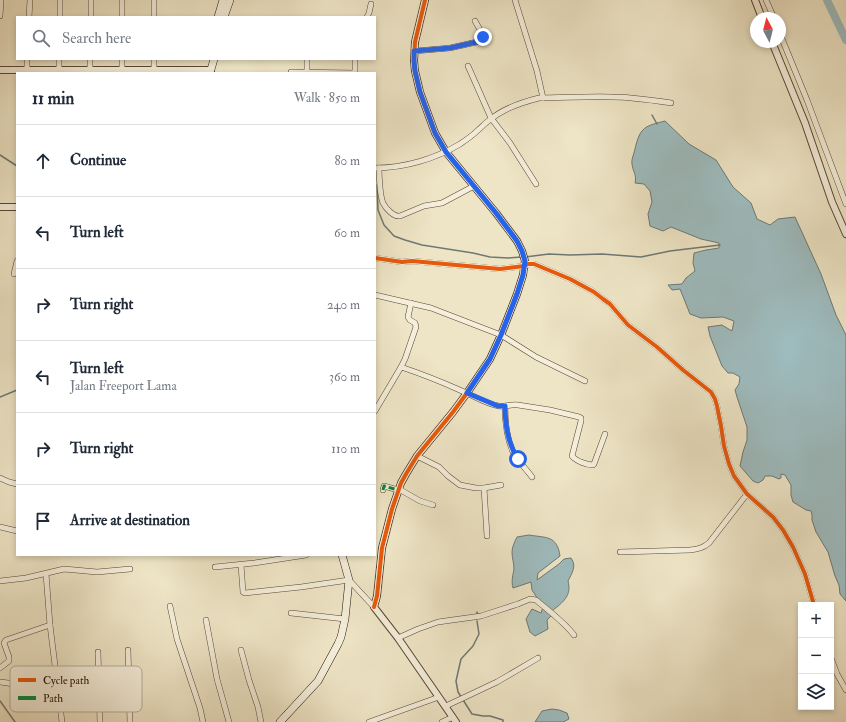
<!DOCTYPE html>
<meta charset="utf-8">
<style>
:root{--surface:#fff;--page:#f2f2f3;--text:#1f2937;--muted:#747a83;--line:#e0e1e3}
body{margin:0;font-family:"IM FELL Double Pica",serif;background:var(--page);color:var(--text)}
.controls{position:absolute;right:12px;bottom:12px;display:grid;overflow:hidden;border-radius:0px;box-shadow:0 2px 6px #0003}
.controls button{width:36px;height:36px;display:grid;place-items:center;padding:0;border:0;border-bottom:1px solid var(--line);background:var(--surface);color:var(--text);font:20px sans-serif}
.compass{position:absolute;left:750px;top:12px;width:36px;height:36px;border-radius:50%;background:var(--surface);box-shadow:0 2px 6px #0003;rotate:353deg}
.stop{position:absolute;width:12px;height:12px;margin:-9px;border:3px solid #2563eb;border-radius:50%;background:#fff}
.stop.end{background:#2563eb;border-color:#fff;box-shadow:0 1px 4px #0008}
.list{margin:0;padding:0;list-style:none}
h2{display:flex;justify-content:space-between;align-items:center;height:52px;margin:0;padding:0 16px;font-size:17px}
h2 small{font-size:13px;font-weight:400;color:var(--muted)}
.list li{display:grid;grid-template-columns:26px 1fr auto;gap:12px;align-items:center;box-sizing:border-box;height:72px;padding:0 16px;border-top:1px solid var(--line)}
.list b{display:block;font-size:15px;white-space:nowrap}
.list p{margin:0;font-size:13px;white-space:nowrap;color:var(--muted)}
.list em{font-size:13px;font-style:normal;color:var(--muted)}
.icon{flex:none;width:22px;height:22px;fill:none;stroke:currentColor;stroke-width:2;stroke-linecap:round;stroke-linejoin:round}
.map{position:relative;flex:none;width:846px;height:722px;overflow:hidden}
.search{position:absolute;background:var(--surface);box-shadow:0 2px 6px #0003;left:16px;top:16px;width:360px;height:44px;display:flex;align-items:center;gap:10px;box-sizing:border-box;padding:0 14px;border-radius:0px;color:var(--muted);font-size:15px}
.panel{position:absolute;background:var(--surface);box-shadow:0 2px 6px #0003;left:16px;top:72px;width:360px;height:484px;border-radius:0px}
.map>svg:first-child{display:block}
.water{fill:#9ebcbf;stroke:#6e7874}
.lines{fill:none;stroke-linecap:round;stroke-linejoin:round}
.stream{stroke:#6e7874;stroke-width:1.5}
.river{stroke:#9ebcbf;stroke-width:8}
.minor-casing{stroke:#584634;stroke-width:6}
.tertiary-casing{stroke:#584634;stroke-width:8}
.secondary-casing{stroke:#261104;stroke-width:8}
.minor{stroke:#f4eeda;stroke-width:5}
.tertiary{stroke:#f4eeda;stroke-width:6}
.secondary{stroke:#f4eeda;stroke-width:7}
.quiet{stroke:#00873e;stroke-width:3;stroke-dasharray:6 3;stroke-linecap:butt}
.cycleway-casing{stroke:#f4eeda;stroke-width:6}
.cycleway{stroke:#e8590c;stroke-width:4}
.route{stroke:#2563eb;stroke-width:5}
.key{fill:#f4eeda;stroke:#b6ac9a;stroke-width:1}
.key-label{font-size:11px;fill:#261104}
</style>
<div class="map">
<svg width="846" height="722" viewBox="0 0 846 722">
<rect width="100%" height="100%" fill="#eee5c6"/>
<filter id="stains"><feTurbulence type="fractalNoise" baseFrequency=".005" numOctaves="4"/><feColorMatrix values="0 0 0 0 .2 0 0 0 0 .09 0 0 0 0 .02 0 0 0 .5 -.17"/></filter>
<radialGradient id="worn" r=".72"><stop offset=".6" stop-color="#630" stop-opacity="0"/><stop offset="1" stop-color="#630" stop-opacity=".3"/></radialGradient>
<!-- water -->
<g class="water">
<path d="M665,121L689,144L716,160L733,187L751,203L757,219L770,225L778,219L795,217L821,274L836,315L846,335V601L840,594L839,585L835,576L828,552L816,532L812,520V515L811,511L806,510L793,502L791,495V485L785,475L781,474V478L779,479L772,476H765L763,480L758,483L753,481L740,466L743,452L747,440V427L737,397L735,390L739,384L740,377L733,373H728L722,366L710,336L708,327L722,325L732,331L734,321L723,317L701,318L690,314L680,289L672,290L668,285L682,284L686,278L695,271L693,263L694,253L706,250L719,248V243L701,239L671,227L663,231L650,226L648,214L652,202L650,191L644,184L635,183C637,175 633,172 632,164C631,160 634,154 635,149C640,127 645,126 665,121Z"/>
<path d="M529,535C546,538 557,535 560,556L538,573L537,580L559,564L564,559L571,558C577,566 572,573 568,581C572,596 563,602 552,611V615L547,620L548,629L535,636L530,632L526,619L532,609L541,613L543,607L532,590L531,582L513,588C511,581 513,575 514,569C514,563 512,558 512,552C512,547 515,541 517,537Z"/>
<polygon points="552,709 559,710 567,713 569,719 563,722 535,722 542,711"/>
</g>
<g class="lines">
<!-- stream -->
<g class="stream">
<polyline points="652,115 657,124"/>
<polyline points="0,155 17,166"/>
<polyline points="377,185 378,210 384,225 394,236 405,240 422,245 473,253 490,257 508,258 521,257"/>
<polyline points="525,257 549,254 570,255 602,254 641,257 670,251 720,245"/>
<polyline points="0,397 17,390"/>
<polyline points="477,612 477,614"/>
<polyline points="477,621 479,634 473,646 461,659 456,681 458,692 472,714 483,716 490,716 503,720 503,722"/>
<polyline points="0,701 15,722"/>
</g>
<!-- river -->
<polyline class="river" points="827,0 846,40"/>
<!-- minor casing -->
<g class="minor-casing">
<g id="minor">
<polyline points="154,0 154,17"/>
<polyline points="515,0 537,71 543,98"/>
<polyline points="766,0 774,18"/>
<polyline points="0,16 1,0"/>
<polyline points="29,17 30,0"/>
<polyline points="60,17 60,0"/>
<polyline points="91,17 91,0"/>
<polyline points="122,17 122,0"/>
<polyline points="367,17 369,13 371,4"/>
<polyline points="780,34 807,100 846,204"/>
<polyline points="415,51 450,48 481,41 483,37 483,35 475,21"/>
<polyline points="307,59 307,72"/>
<polyline points="468,66 491,118 510,143 536,184"/>
<polyline points="291,72 355,73 355,59"/>
<polyline points="27,73 27,59"/>
<polyline points="59,73 59,59"/>
<polyline points="90,73 90,59"/>
<polyline points="122,73 122,59"/>
<polyline points="154,73 154,59"/>
<path d="M375,168C404,168 435,159 460,144C466,140 472,136 477,131C482,127 486,122 491,119C503,109 523,102 539,98C563,98 588,96 612,97C632,97 651,100 671,103"/>
<path d="M379,168C379,176 380,196 383,203C386,209 394,217 400,216L424,206L442,203L474,186"/>
<polyline points="375,258 402,262 412,261 500,269 524,266 528,264 534,264 570,279 594,292 603,299 610,304 628,325 657,347 683,370 711,392 715,399 717,406 721,426 724,446 729,464 734,476 747,494 773,517 783,530 793,547 805,574 814,605"/>
<polyline points="14,274 17,261"/>
<polyline points="375,295 431,308 501,335 536,357 585,381"/>
<polyline points="401,367 405,359 416,327 415,323 410,320 408,317 411,303"/>
<path d="M505,406C505,421 507,440 514,454C519,462 526,469 532,477"/>
<path d="M375,411L401,367C422,374 442,382 462,391C474,396 486,404 499,406C505,407 511,404 518,405L550,410L579,417L581,418V421L572,456C576,461 587,465 593,465L594,464L605,434"/>
<polyline points="417,456 439,467 448,476 460,485 476,488 484,488 501,485"/>
<polyline points="0,478 9,482 17,484"/>
<polyline points="484,488 487,536"/>
<polyline points="399,489 420,501 433,505"/>
<polyline points="383,490 384,486 398,490"/>
<polyline points="0,527 17,531"/>
<path d="M620,552L690,550C698,549 703,548 709,543L747,494"/>
<polyline points="241,565 243,592 245,593 301,587 349,580 374,607"/>
<polyline points="215,567 254,563 306,555"/>
<polyline points="46,574 50,625 62,722"/>
<polyline points="0,581 26,578 64,569 97,572 130,569"/>
<polyline points="170,606 177,639 200,708 203,722"/>
<polyline points="291,613 345,619"/>
<polyline points="206,620 217,679 229,722"/>
<path d="M398,638L418,629L438,622L481,616L518,604L530,599L536,600C549,611 564,622 574,635"/>
<polyline points="128,650 130,722"/>
<polyline points="241,650 249,680 258,707 261,722"/>
<polyline points="98,652 100,722"/>
<polyline points="831,658 837,674 846,690"/>
<polyline points="0,668 9,661 9,657 4,643 6,640 50,625"/>
<polyline points="0,682 8,683 16,685"/>
<polyline points="446,706 497,682 538,658"/>
<polyline points="369,722 439,697"/>
<polyline points="442,722 453,717"/>
</g>
</g>
<!-- tertiary casing -->
<g class="tertiary-casing">
<g id="tertiary">
<polyline points="425,0 415,42 414,61 415,71 420,92 435,133 446,152 496,213 517,241 522,251 525,261 523,275 517,294 501,335 490,359 467,393 453,412 417,456 406,474 401,483 392,509 382,548 377,596 374,607 398,638 456,722"/>
<polyline points="755,0 762,18"/>
<polyline points="772,42 805,123 832,202 846,234"/>
<polyline points="0,70 211,70"/>
<polyline points="0,207 17,207"/>
</g>
</g>
<!-- secondary casing -->
<g class="secondary-casing">
<g id="secondary">
<polyline points="218,17 223,0"/>
<polyline points="224,17 230,0"/>
<polyline points="210,73 214,59"/>
<polyline points="280,722 318,681 338,644 341,637 345,619 349,580 342,555"/>
</g>
</g>
<!-- minor -->
<use href="#minor" class="minor"/>
<!-- tertiary -->
<use href="#tertiary" class="tertiary"/>
<!-- secondary -->
<use href="#secondary" class="secondary"/>
<!-- quiet -->
<polyline class="quiet" points="383,490 384,486 398,490"/>
<!-- cycleway casing -->
<g class="cycleway-casing">
<g id="cycleway">
<polyline points="375,258 402,262 412,261 500,269 524,266 528,264 534,264 570,279 594,292 603,299 610,304 628,325 657,347 683,370 711,392 715,399 717,406 721,426 724,446 729,464 734,476 747,494 773,517 783,530 793,547 805,574 814,605"/>
<polyline points="374,607 377,596 382,548 392,509 401,483 406,474 417,456 453,412 467,393 490,359 501,335 517,294 523,275 525,261 522,251 517,241 496,213 446,152 435,133 420,92 415,71 414,61 415,42 425,0"/>
</g>
</g>
<!-- cycleway -->
<use href="#cycleway" class="cycleway"/>
</g>
<g class="lines">
<!-- route -->
<path class="route" d="M483,37L481,41L450,48L414,51V61L415,71L420,92L435,133L446,152L496,213L517,241L522,251L525,261L523,275L517,294L501,335L490,359L467,393L498,406H505C505,424 508,444 518,459"/>
</g>
<!-- legend -->
<rect x="10" y="666" width="132" height="46" rx="6" class="key"/>
<rect x="18" y="678" width="18" height="4" fill="#e8590c"/>
<rect x="18" y="696" width="18" height="4" fill="#00873e"/>
<g class="key-label">
<text x="43" y="684">Cycle path</text>
<text x="43" y="702">Path</text>
</g>
<rect width="100%" height="100%" filter="url(#stains)"/>
<rect width="100%" height="100%" fill="url(#worn)"/>
</svg>
<div class="controls">
<button>+</button>
<button>−</button>
<button><svg class="icon" aria-label="layers" viewBox="0 0 24 24"><path d="M12 4l9 5-9 5-9-5zM3 14l9 5 9-5"/></svg></button>
</div>
<svg class="compass" viewBox="-18 -18 36 36"><path d="M0-13l5 13h-10z" fill="#e53935"/><path d="M0 13l5-13h-10z" fill="#747a83"/></svg>
<div class="stop" style="left:518px;top:459px"></div>
<div class="stop end" style="left:483px;top:37px"></div>
<div class="search"><svg class="icon" aria-label="search" viewBox="0 0 24 24"><circle cx="10" cy="10" r="6"/><path d="M15 15l6 6"/></svg>Search here</div>
<section class="panel">
<h2>11 min<small>Walk · 850 m</small></h2>
<ul class="list">
<li><svg class="icon" aria-label="ahead" viewBox="0 0 24 24"><path d="M12 20V5M6 11l6-6 6 6"/></svg><div><b>Continue</b></div><em>80 m</em></li>
<li><svg class="icon" aria-label="left" viewBox="0 0 24 24"><path d="M17 20v-9H6M10 6l-5 5 5 5"/></svg><div><b>Turn left</b></div><em>60 m</em></li>
<li><svg class="icon" aria-label="right" viewBox="0 0 24 24"><path d="M7 20v-9h11M14 6l5 5-5 5"/></svg><div><b>Turn right</b></div><em>240 m</em></li>
<li><svg class="icon" aria-label="left" viewBox="0 0 24 24"><path d="M17 20v-9H6M10 6l-5 5 5 5"/></svg><div><b>Turn left</b><p>Jalan Freeport Lama</p></div><em>360 m</em></li>
<li><svg class="icon" aria-label="right" viewBox="0 0 24 24"><path d="M7 20v-9h11M14 6l5 5-5 5"/></svg><div><b>Turn right</b></div><em>110 m</em></li>
<li><svg class="icon" aria-label="arrive" viewBox="0 0 24 24"><path d="M6 21V4h12l-3 4 3 4H6"/></svg><div><b>Arrive at destination</b></div></li>
</ul>
</section>
</div>
